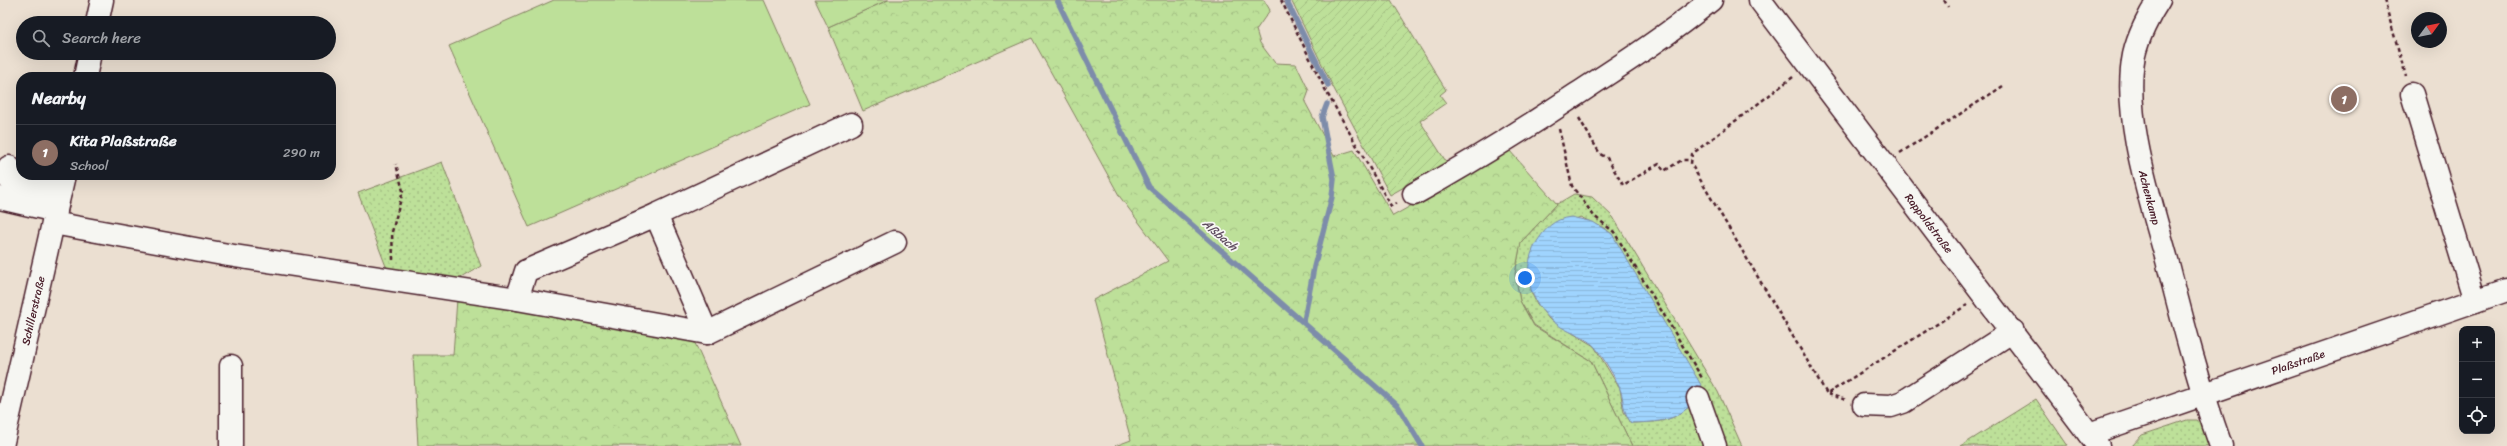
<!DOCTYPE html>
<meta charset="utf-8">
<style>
:root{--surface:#171b24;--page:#20242c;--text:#f1f3f6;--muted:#9ea1a6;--line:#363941;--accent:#0f766e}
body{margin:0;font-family:Sriracha,sans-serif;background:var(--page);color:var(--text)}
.controls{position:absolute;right:12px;bottom:12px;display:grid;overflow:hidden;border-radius:8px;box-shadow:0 4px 16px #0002}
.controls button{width:36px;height:36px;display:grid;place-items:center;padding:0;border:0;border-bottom:1px solid var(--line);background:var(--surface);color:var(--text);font:20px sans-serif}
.compass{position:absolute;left:2411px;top:12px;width:36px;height:36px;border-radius:50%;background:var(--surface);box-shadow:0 4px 16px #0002;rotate:57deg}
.you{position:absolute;left:1525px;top:278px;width:14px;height:14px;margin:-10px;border:3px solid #fff;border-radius:50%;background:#1a73e8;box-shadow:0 0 0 6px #1a73e833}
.badge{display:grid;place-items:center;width:26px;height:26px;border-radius:50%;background:var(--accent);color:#fff;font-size:13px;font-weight:700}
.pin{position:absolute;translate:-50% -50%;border:2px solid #fff;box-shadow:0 1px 4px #0006}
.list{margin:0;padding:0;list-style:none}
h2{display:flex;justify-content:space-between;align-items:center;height:52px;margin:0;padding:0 16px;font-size:17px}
h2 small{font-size:13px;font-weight:400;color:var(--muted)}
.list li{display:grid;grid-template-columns:26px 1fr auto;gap:12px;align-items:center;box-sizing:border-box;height:56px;padding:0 16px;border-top:1px solid var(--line)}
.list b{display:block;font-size:15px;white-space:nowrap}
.list p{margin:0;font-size:13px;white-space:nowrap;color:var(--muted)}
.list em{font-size:13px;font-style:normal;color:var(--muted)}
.icon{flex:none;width:22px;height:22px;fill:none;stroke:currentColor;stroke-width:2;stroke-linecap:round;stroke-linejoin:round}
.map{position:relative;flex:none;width:2507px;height:446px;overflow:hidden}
.search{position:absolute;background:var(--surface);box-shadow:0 4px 16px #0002;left:16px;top:16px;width:320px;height:44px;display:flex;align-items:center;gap:10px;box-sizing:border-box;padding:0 14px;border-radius:22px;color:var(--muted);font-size:15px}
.panel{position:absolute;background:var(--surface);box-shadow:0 4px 16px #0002;left:16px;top:72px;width:320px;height:108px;border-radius:16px}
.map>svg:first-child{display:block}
.grass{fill:url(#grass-dots);stroke:#848062;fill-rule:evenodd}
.forest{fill:url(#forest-crowns);stroke:#848062}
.garden{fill:url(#garden-furrows);stroke:#848062}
.pitch{fill:#bde099;stroke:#848062}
.water{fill:url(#water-rules);stroke:#7d8caa}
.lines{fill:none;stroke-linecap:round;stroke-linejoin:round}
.stream{stroke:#7d8caa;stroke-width:5.5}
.minor-casing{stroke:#4a1f2b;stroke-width:25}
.path{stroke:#4a1f2b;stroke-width:2.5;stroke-dasharray:4 3;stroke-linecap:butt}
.minor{stroke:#f6f6f2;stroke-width:22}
.labels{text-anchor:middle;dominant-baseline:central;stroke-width:3.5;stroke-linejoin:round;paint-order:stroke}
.street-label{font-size:11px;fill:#4a1f2b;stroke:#f6f6f2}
.water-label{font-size:12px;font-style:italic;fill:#5f4c60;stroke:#f6f6f2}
</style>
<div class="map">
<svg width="2507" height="446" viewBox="0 0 2507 446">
<defs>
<pattern id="grass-dots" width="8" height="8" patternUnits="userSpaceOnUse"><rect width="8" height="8" fill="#bde099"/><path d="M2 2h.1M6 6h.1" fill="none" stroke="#a4c084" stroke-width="1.8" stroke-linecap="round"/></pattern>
<pattern id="forest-crowns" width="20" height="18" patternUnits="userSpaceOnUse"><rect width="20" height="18" fill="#bde099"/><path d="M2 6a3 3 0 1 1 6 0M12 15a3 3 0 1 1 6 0" fill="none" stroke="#a4c084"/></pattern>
<pattern id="garden-furrows" width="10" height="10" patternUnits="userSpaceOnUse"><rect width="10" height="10" fill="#bde099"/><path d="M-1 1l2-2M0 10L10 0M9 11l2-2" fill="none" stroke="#a4c084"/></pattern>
<pattern id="water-rules" width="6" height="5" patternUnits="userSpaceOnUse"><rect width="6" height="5" fill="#9fd4fe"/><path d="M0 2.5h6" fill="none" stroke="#8ab6da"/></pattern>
</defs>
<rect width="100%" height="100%" fill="#ebdfd1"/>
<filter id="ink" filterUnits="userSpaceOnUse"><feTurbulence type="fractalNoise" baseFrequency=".025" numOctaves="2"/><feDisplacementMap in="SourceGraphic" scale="8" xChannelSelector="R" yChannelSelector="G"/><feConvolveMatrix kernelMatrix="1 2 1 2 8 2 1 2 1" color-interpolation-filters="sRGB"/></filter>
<g filter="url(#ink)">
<!-- grass -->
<g class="grass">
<polygon points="442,162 481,266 459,279 387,269 358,193"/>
<path d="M1574,194L1592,197L1613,217L1718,392L1742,446H1632L1591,361L1534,325L1520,301L1515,274L1521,242L1557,204ZM1580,217L1604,228L1612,234L1698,398C1675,422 1663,422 1631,423L1624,412L1620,389L1594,346L1549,319L1537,304L1532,294L1528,272L1535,246Z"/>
<polygon points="2036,399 2068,446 1961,446"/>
<polygon points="2187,420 2197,420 2202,424 2211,446 2132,446 2142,435"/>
</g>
<!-- forest -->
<g class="forest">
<polygon points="888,0 1264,0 1270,10 1256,30 1260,43 1275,63 1296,64 1309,91 1305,102 1334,156 1354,150 1393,216 1509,150 1557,204 1521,242 1515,274 1520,301 1534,326 1591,361 1632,446 1115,446 1131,440 1093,300 1168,261 1120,197 1032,38 863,111 828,27"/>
<polygon points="457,299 694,341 741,446 418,446 413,355 453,355"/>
</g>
<!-- garden -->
<polygon class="garden" points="1291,0 1391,0 1446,90 1440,95 1446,103 1420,121 1447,163 1390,195 1332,85"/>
<!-- pitch -->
<g class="pitch">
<polygon points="554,0 764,0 810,104 529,227 449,46"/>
<polygon points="815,0 888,0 828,27"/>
</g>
<!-- water -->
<path class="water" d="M1571,217L1593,222L1612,234L1704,390C1681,420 1667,422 1631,423C1621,408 1625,402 1620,389C1616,378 1602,356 1595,347C1587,338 1571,333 1561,327C1532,309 1519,274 1536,243C1545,229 1553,219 1571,217Z"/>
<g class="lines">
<!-- stream -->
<g class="stream">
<polyline points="1057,0 1149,187 1398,406 1422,446"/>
<polyline points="1286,0 1328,85"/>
<polyline points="1304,321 1314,267 1332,197 1334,179 1322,117 1327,104"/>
</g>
<!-- minor casing -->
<g class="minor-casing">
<g id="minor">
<path id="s1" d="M1760,0L2098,446"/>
<path id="s2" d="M2159,0C2149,15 2138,37 2134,55C2122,116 2151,201 2167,260C2183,323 2199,385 2221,446"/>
<polyline points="97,23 102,0"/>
<polyline points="85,77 90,53"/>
<polyline points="2412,94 2475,301"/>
<polyline points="9,167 8,178 14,182 60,192"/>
<path d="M1414,194C1470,163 1523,130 1577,94C1623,64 1668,35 1711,0"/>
<polyline points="0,198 56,211"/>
<polyline points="656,215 707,333"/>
<polyline points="53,223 228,255 517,299 707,333 895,242"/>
<polyline points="517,299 526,271 656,215 851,124"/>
<polyline points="1698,398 1715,446"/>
<polyline points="1864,405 1891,406 1903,402 2013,331"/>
<path id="s3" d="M2089,434L2507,290"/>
<path id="s4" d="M2,446L64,175"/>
<polyline points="231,446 231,366"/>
</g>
</g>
<!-- path -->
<g class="path">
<polyline points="1281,0 1326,91 1391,206 1397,203"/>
<polyline points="1944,0 1948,7"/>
<polyline points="2384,0 2406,76"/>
<polyline points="1793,77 1692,154 1691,164 1827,394 1967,305"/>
<polyline points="1579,118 1600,154 1607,158 1623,185 1659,164 1664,171 1682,160 1691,160"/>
<polyline points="1559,129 1572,186 1594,216 1614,232 1702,378"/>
<polyline points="1900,153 2003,86"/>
<polyline points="393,260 392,232 403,191 396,164"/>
<polyline points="1828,394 1846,400"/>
</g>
<!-- minor -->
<use href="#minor" class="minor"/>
</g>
</g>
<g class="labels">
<!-- street labels -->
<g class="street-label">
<text stroke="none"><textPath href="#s2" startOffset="205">Achenkamp</textPath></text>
<text stroke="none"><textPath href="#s1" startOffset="280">Rappoldstraße</textPath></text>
<text stroke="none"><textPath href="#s4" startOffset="139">Schillerstraße</textPath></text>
<text stroke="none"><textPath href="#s3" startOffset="221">Plaßstraße</textPath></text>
</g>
<!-- water labels -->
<g class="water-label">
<text transform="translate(1220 235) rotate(41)">Aßbach</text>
</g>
</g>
</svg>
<div class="controls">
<button>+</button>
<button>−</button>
<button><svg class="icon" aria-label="locate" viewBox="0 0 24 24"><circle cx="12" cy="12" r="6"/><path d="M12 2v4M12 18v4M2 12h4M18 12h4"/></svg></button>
</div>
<svg class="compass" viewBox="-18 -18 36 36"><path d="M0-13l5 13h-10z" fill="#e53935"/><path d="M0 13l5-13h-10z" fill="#9ea1a6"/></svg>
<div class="you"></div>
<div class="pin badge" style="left:2344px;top:99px;background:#8d6e63">1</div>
<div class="search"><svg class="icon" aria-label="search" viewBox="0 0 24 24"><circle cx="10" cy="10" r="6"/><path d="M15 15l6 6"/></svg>Search here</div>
<section class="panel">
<h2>Nearby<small></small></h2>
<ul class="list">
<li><span class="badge" style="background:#8d6e63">1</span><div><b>Kita Plaßstraße</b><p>School</p></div><em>290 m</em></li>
</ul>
</section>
</div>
